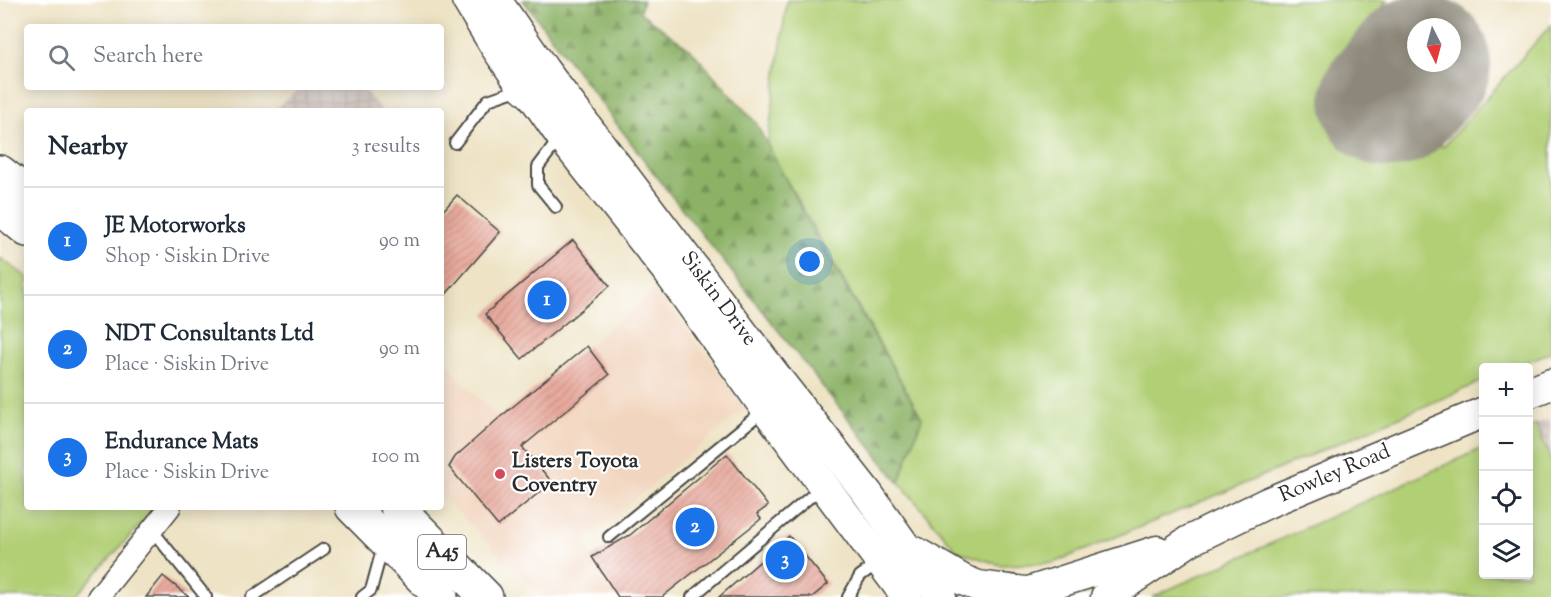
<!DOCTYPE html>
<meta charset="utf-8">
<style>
:root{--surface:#fff;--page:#f6f6f7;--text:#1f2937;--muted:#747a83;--line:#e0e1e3;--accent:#1a73e8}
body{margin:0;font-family:"Sorts Mill Goudy",serif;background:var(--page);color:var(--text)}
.controls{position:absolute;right:18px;bottom:18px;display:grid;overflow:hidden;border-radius:6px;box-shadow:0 3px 15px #0003}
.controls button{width:54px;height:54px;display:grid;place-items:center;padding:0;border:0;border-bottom:2px solid var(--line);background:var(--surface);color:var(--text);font:30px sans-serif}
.compass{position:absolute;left:1407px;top:18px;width:54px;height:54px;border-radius:50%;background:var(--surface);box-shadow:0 3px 15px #0003;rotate:174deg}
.you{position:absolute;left:810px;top:262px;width:21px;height:21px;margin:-15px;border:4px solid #fff;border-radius:50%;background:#1a73e8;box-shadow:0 0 0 9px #1a73e833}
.badge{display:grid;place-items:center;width:39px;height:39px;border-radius:50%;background:var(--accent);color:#fff;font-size:20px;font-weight:700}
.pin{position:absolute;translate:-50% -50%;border:3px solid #fff;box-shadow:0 2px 6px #0006}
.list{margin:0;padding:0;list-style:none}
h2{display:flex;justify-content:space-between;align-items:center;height:78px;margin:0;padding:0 24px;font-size:26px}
h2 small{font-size:20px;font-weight:400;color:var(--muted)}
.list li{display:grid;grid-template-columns:39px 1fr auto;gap:18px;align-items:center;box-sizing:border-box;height:108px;padding:0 24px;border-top:2px solid var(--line)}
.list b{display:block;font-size:22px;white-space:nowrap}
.list p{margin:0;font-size:20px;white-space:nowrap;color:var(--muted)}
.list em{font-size:20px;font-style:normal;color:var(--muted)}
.icon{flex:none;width:33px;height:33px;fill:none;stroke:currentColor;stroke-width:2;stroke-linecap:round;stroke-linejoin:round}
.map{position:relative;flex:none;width:1551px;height:597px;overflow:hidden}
.search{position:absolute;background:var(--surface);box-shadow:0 3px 15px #0003;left:24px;top:24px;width:420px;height:66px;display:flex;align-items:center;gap:15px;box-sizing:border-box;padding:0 21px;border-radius:6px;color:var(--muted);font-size:22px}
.panel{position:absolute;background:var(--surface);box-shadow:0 3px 15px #0003;left:24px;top:108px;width:420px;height:402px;border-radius:6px}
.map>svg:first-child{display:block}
.built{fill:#f2d5be}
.industrial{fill:url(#industrial-grid)}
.green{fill:#b1cf75;stroke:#6e7d50;stroke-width:1.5}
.forest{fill:url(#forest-firs);stroke:#5c6e48;stroke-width:1.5}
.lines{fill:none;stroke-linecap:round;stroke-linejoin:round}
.runway{stroke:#8c8778;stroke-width:138}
.building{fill:url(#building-hatch)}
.lane-casing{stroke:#484742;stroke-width:14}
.street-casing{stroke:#484742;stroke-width:24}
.secondary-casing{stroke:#484742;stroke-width:33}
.highway-casing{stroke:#484742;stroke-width:36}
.lane{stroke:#fff;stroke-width:10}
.street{stroke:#fff;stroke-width:21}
.secondary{stroke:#fff;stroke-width:30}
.highway{stroke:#fff;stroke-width:33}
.poi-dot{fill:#d1495b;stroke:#fff;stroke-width:2}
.labels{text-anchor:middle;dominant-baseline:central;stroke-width:4.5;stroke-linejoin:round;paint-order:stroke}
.shield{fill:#fff;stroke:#6b6b6b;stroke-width:1.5}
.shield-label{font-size:20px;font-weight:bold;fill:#2b2b2b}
.street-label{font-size:21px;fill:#2b2b2b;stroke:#fff}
.poi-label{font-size:21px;font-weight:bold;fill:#2b2b2b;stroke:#fff;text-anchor:start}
</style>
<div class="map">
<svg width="1551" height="597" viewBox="0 0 1551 597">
<defs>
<pattern id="industrial-grid" width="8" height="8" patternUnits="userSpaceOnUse" patternTransform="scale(1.5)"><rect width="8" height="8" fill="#cfc1ba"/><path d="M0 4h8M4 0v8" fill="none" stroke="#b2a6a0"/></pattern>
<pattern id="forest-firs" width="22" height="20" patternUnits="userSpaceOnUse" patternTransform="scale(1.5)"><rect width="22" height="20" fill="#8cb266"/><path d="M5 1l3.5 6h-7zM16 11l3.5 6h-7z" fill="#739154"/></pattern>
<pattern id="building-hatch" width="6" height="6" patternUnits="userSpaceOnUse" patternTransform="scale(1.5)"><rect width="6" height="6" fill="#e8aa9d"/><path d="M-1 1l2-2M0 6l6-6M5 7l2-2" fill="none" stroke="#c79287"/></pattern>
</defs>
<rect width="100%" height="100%" fill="#fff"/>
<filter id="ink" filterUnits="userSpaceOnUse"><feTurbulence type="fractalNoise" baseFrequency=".0167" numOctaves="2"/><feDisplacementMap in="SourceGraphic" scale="12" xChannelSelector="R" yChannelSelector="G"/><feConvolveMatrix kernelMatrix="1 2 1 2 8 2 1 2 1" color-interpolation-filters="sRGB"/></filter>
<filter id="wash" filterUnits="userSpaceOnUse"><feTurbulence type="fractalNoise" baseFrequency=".008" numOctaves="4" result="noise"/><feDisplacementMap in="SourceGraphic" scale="24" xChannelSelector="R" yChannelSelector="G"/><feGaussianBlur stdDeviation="1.35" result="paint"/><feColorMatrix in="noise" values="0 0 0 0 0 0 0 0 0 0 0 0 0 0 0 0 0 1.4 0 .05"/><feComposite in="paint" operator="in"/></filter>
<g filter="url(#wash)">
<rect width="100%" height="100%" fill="#eee3c5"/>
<!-- built -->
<polygon class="built" points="656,290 746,408 584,541 584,545 618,597 542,597 441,495 441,355 463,383 499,418"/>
<!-- industrial -->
<g class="industrial">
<polygon points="301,87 362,87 382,111 273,111"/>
<polygon points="1551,418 1551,458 1536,424"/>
</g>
<!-- green -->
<g class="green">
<polygon points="787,0 1388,0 1335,61 1443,147 1551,25 1551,352 1514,367 1484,368 1483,381 1227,491 1053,563 1000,565 957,551 899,482 922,418 767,146"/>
<polygon points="0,258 27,277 27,507 156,507 75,597 0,597"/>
<polygon points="1536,424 1551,460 1551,597 1152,597 1483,448 1484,574 1528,574 1529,428"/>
</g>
<!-- forest -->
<polygon class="forest" points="523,0 643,0 640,12 692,51 756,123 813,231 922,418 899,483 663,185"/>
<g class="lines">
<!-- runway -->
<polyline class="runway" points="1390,99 1422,63"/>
</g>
<g id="blocks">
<!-- building -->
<g class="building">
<polygon points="457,195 500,232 441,300 441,213"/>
<polygon points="573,240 610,286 522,359 485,314"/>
<polygon points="587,346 609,375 522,447 552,482 498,526 449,467 455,457 499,418"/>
<polygon points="727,454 768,506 757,514 761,519 662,597 618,597 592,557 630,535"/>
<polygon points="789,536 828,584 812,597 719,597"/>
<polygon points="163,576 189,597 146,597"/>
</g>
</g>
</g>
<g filter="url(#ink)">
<use href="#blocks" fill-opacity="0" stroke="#484742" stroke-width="1.5"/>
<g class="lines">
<!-- lane casing -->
<g class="lane-casing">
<g id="lane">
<polyline points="455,143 488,100 520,89"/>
<polyline points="556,207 538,185 538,167 559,139"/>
<polyline points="152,530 206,597"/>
<polyline points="609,537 763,411"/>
<polyline points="252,597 324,549"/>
<polyline points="362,597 371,590 383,546"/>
<polyline points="692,597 823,486"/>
<polyline points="848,597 860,576 878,563"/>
</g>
</g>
<!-- street casing -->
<g class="street-casing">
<polyline id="street" points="98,597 170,507"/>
</g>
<!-- secondary casing -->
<g class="secondary-casing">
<g id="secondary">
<polyline points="467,0 495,46 523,87 533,96 561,136 669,273 766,409 907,597"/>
<polyline points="496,0 544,70 780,382 868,494 941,597"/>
<polyline points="1528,393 1551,384"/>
<polyline points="915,552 963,580 978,586 1025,592"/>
<polyline points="1013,597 1157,551"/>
<polyline points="1106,597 1189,541 1267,503 1484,412"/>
</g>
</g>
<!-- highway casing -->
<g class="highway-casing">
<g id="highway">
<polyline points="0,172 27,193"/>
<polyline points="0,208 27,230"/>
<polyline points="352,507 441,597"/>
<polyline points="397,507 486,597"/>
</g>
</g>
<!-- lane -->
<use href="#lane" class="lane"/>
<!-- street -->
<use href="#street" class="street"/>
<!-- secondary -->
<use href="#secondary" class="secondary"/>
<!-- highway -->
<use href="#highway" class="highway"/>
</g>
</g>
<!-- markers -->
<circle class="poi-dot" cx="500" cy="474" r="6"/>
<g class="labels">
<!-- shield labels -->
<rect class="shield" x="418" y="535" width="48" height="34" rx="4.5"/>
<g class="shield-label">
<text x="442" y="552">A45</text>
</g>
<!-- street labels -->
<g class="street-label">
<text transform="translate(718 299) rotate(53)">Siskin Drive</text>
<text transform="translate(1335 474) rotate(-23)">Rowley Road</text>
</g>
<!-- poi labels -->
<g class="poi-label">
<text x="512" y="462">Listers Toyota<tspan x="512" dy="24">Coventry</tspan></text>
</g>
</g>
</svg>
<div class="controls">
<button>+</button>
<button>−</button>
<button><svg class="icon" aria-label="locate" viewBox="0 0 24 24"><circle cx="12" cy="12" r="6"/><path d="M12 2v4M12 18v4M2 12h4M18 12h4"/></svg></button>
<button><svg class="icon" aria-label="layers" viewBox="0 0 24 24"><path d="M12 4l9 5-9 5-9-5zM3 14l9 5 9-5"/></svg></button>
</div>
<svg class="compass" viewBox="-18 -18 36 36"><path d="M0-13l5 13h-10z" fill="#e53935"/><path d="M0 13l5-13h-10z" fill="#747a83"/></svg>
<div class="you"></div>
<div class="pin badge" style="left:547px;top:300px">1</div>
<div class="pin badge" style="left:695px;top:527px">2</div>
<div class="pin badge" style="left:785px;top:560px">3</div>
<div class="search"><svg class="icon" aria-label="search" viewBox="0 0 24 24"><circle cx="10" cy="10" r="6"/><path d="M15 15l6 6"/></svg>Search here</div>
<section class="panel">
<h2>Nearby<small>3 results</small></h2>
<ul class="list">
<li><span class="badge">1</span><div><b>JE Motorworks</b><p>Shop · Siskin Drive</p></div><em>90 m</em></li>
<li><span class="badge">2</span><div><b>NDT Consultants Ltd</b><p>Place · Siskin Drive</p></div><em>90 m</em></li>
<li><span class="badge">3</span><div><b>Endurance Mats</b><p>Place · Siskin Drive</p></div><em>100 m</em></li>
</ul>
</section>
</div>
